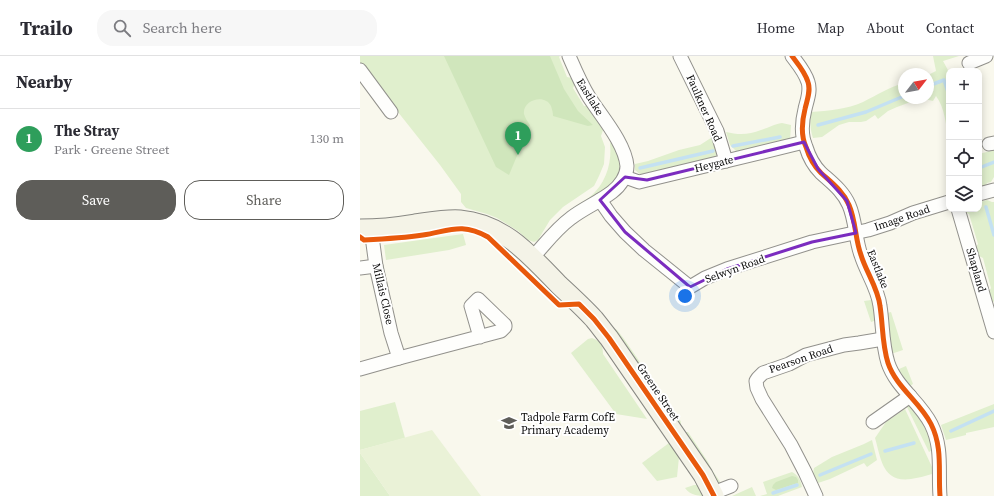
<!DOCTYPE html>
<meta charset="utf-8">
<style>
:root{--surface:#fff;--page:#f7f7f7;--text:#2b2b33;--muted:#7c7c81;--line:#e1e1e2;--accent:#5e5d59}
body{margin:0;font-family:"Source Serif 4",serif;background:var(--page);color:var(--text)}
.controls{position:absolute;right:12px;top:12px;display:grid;overflow:hidden;border-radius:8px;box-shadow:0 2px 10px #0003}
.controls button{width:36px;height:36px;display:grid;place-items:center;padding:0;border:0;border-bottom:1px solid var(--line);background:var(--surface);color:var(--text);font:20px sans-serif}
.compass{position:absolute;left:538px;top:12px;width:36px;height:36px;border-radius:50%;background:var(--surface);box-shadow:0 2px 10px #0003;rotate:59deg}
.you{position:absolute;left:325px;top:240px;width:14px;height:14px;margin:-10px;border:3px solid #fff;border-radius:50%;background:#1a73e8;box-shadow:0 0 0 6px #1a73e833}
.badge{display:grid;place-items:center;width:26px;height:26px;border-radius:50%;background:var(--accent);color:#fff;font-size:13px;font-weight:700}
.pin{position:absolute;translate:-50% -33px;filter:drop-shadow(0 1px 2px #0008)}
.pin::after{content:'';position:absolute;top:21px;width:14px;height:12px;background:inherit;clip-path:polygon(0 0,100% 0,50% 100%)}
.list{margin:0;padding:0;list-style:none}
h2{display:flex;justify-content:space-between;align-items:center;height:52px;margin:0;padding:0 16px;font-size:17px}
h2 small{font-size:13px;font-weight:400;color:var(--muted)}
.list li{display:grid;grid-template-columns:26px 1fr auto;gap:12px;align-items:center;box-sizing:border-box;height:60px;padding:0 16px;border-top:1px solid var(--line)}
.list b{display:block;font-size:15px;white-space:nowrap}
.list p{margin:0;font-size:13px;white-space:nowrap;color:var(--muted)}
.list em{font-size:13px;font-style:normal;color:var(--muted)}
.actions{display:flex;gap:8px;padding:12px 16px}
.actions a{flex:1;padding:9px 0;border:1px solid var(--accent);border-radius:16px;text-align:center;font-size:14px;color:var(--accent)}
.actions .main{background:var(--accent);color:#fff}
.icon{flex:none;width:22px;height:22px;fill:none;stroke:currentColor;stroke-width:2;stroke-linecap:round;stroke-linejoin:round}
.map{position:relative;flex:none;width:634px;height:440px;overflow:hidden}
header{display:flex;align-items:center;gap:24px;box-sizing:border-box;height:56px;padding:0 20px;background:var(--surface);border-bottom:1px solid var(--line)}
header strong{font-size:19px}
nav{display:flex;gap:22px;margin-inline-start:auto;font-size:14px}
.search{width:280px;height:36px;background:var(--page);display:flex;align-items:center;gap:10px;box-sizing:border-box;padding:0 14px;border-radius:16px;color:var(--muted);font-size:15px}
main{display:flex}
aside{flex:1;background:var(--surface)}
.map>svg:first-child{display:block}
.green{fill:#e0efcd}
.forest{fill:#d0e6bc}
.pitch{fill:#eaf2d7}
.lines{fill:none;stroke-linecap:round;stroke-linejoin:round}
.stream{stroke:#c4e1f2;stroke-width:3.5}
.street-casing{stroke:#92918c;stroke-width:15}
.secondary-casing{stroke:#888883;stroke-width:21}
.street{stroke:#fefefc;stroke-width:13}
.secondary{stroke:#f4f3e7;stroke-width:19}
.cycleway-casing{stroke:#fff;stroke-width:8}
.cycleway{stroke:#e8590c;stroke-width:5}
.marked{fill:none;stroke:#7b2cbf;stroke-width:3;stroke-linejoin:round}
.labels{text-anchor:middle;dominant-baseline:central;stroke-width:4;stroke-linejoin:round;paint-order:stroke}
.street-label{font-size:11px;fill:#0a0a0a;stroke:#fff}
.poi-label{font-size:11px;fill:#0a0a0a;stroke:#fff;text-anchor:start}
</style>
<header>
<strong>Trailo</strong>
<div class="search"><svg class="icon" aria-label="search" viewBox="0 0 24 24"><circle cx="10" cy="10" r="6"/><path d="M15 15l6 6"/></svg>Search here</div>
<nav><a>Home</a><a>Map</a><a>About</a><a>Contact</a></nav>
</header>
<main>
<aside>
<h2>Nearby<small></small></h2>
<ul class="list">
<li><span class="badge" style="background:#2e9e5b">1</span><div><b>The Stray</b><p>Park · Greene Street</p></div><em>130 m</em></li>
</ul>
<div class="actions"><a class="main">Save</a><a>Share</a></div>
</aside>
<div class="map">
<svg width="634" height="440" viewBox="0 0 634 440">
<rect width="100%" height="100%" fill="#f9f8ed"/>
<!-- green -->
<g class="green">
<polygon points="0,0 200,0 199,1 207,21 212,22 215,28 213,32 224,50 229,50 231,54 243,74 241,80 245,91 244,108 239,120 234,130 203,151 190,164 178,184 174,186 168,184 158,175 137,162 127,158 106,152 101,146 101,138 80,109 30,46 0,6"/>
<path d="M573,0H599L583,5L589,16V81C585,67 585,52 576,40L573,45L564,43L556,44L537,51L528,55L518,63L515,59L506,65L501,66H489L479,69L462,81L453,82C450,73 450,65 451,56C468,55 487,53 503,46C517,39 529,31 544,27V42H568V19L576,15Z"/>
<path d="M422,67L431,69L430,84L378,97L370,89L366,76C378,79 389,79 401,74C408,72 414,68 422,67Z"/>
<path d="M354,80C356,90 361,97 352,104L282,120L275,114V108L288,105L319,94L340,89Z"/>
<path d="M252,86L256,94L262,110L259,118L251,130L194,170L193,169C200,161 208,155 217,149C223,145 230,142 235,136C247,123 252,105 250,87Z"/>
<polygon points="634,94 634,121 631,126 627,127 626,129 619,132 619,98"/>
<polygon points="627,144 632,146 634,146 634,246 630,244 628,237 631,232 623,202 617,199 615,192 618,188 609,158 604,156 604,154 607,153 619,153 619,146"/>
<polygon points="103,178 106,189 89,194 26,204 24,189"/>
<polygon points="511,244 513,244 517,264 511,266 504,245"/>
<polygon points="531,256 543,294 534,297 531,296 527,257"/>
<polygon points="249,269 257,274 264,283 320,364 321,366 320,370 314,367 315,361 304,345 298,343 273,301 262,284 257,283"/>
<path d="M232,282C241,285 243,290 243,298L287,363L256,358L211,297L228,283Z"/>
<polygon points="546,310 553,328 550,330 546,329 538,316 539,313"/>
<polygon points="35,346 45,382 0,394 0,355"/>
<polygon points="548,347 561,362 567,370 574,393 569,396 546,349"/>
<polygon points="634,348 634,371 606,377 606,379 586,384 581,369"/>
<path d="M545,353L572,411V418C565,420 558,422 551,423C522,427 521,402 515,382L526,366Z"/>
<polygon points="324,376 328,376 348,406 352,414 361,427 357,427 342,407 343,402 331,384 325,382"/>
<polygon points="512,384 517,404 507,411 504,407 470,423 458,427 453,418 454,412 472,401 504,388"/>
<polygon points="309,387 319,401 317,421 297,425 282,407"/>
<polygon points="0,397 30,440 0,440"/>
<path d="M432,416C438,419 441,424 442,431L418,440H400L407,438L403,426Z"/>
<path d="M334,429H341L348,440C339,440 331,440 325,432Z"/>
<polygon points="392,431 396,440 371,440 372,440"/>
</g>
<!-- forest -->
<g class="forest">
<path d="M84,0H190L204,33L218,55L233,69L228,70L193,60C193,57 192,53 191,50C185,37 162,44 164,58C165,62 168,66 170,69L149,119L136,111Z"/>
<polygon points="432,420 436,421 438,424 438,427 416,434 412,432 413,429 416,426"/>
</g>
<!-- pitch -->
<polygon class="pitch" points="72,374 121,440 30,440 0,397 0,394"/>
<g class="lines">
<!-- stream -->
<g class="stream">
<polyline points="568,30 584,24 589,39"/>
<polyline points="458,69 506,56 544,40"/>
<polyline points="373,90 420,81"/>
<polyline points="280,112 353,95"/>
<polyline points="619,112 634,106"/>
<polyline points="626,151 634,179"/>
<polyline points="591,375 634,355"/>
<polyline points="525,395 554,387"/>
<polyline points="460,419 511,398"/>
<polyline points="413,437 437,429"/>
</g>
<!-- street casing -->
<g class="street-casing">
<g id="street">
<polyline points="320,0 357,75 366,105"/>
<path d="M432,0C438,8 445,16 448,26C451,35 447,44 445,53C442,65 441,80 446,91C449,101 454,110 461,117C472,127 483,135 489,149C496,165 495,183 501,199C506,216 518,232 520,250C523,269 522,288 528,307C536,331 560,346 571,368C583,392 578,415 580,440"/>
<polyline points="609,7 626,0"/>
<polyline points="0,14 31,56"/>
<polyline points="629,88 634,87"/>
<polyline points="265,121 279,126 287,124 366,105 444,86"/>
<polyline points="619,138 634,134"/>
<polyline points="240,144 251,160 265,176 284,194 330,231 345,222 367,213 452,186 508,174 530,167 553,157 589,146"/>
<polyline points="598,153 634,276"/>
<path d="M173,201C185,188 196,173 211,162C224,152 239,146 252,136C260,130 267,120 267,110C265,87 241,60 229,41C221,28 215,14 209,0"/>
<polyline points="0,212 16,210"/>
<polyline points="39,302 141,275 145,271 145,269 118,243 111,250 120,281"/>
<polyline points="0,313 39,302 31,277 16,210 11,173"/>
<polyline points="513,366 550,340"/>
<polyline points="353,437 371,430"/>
<polyline points="456,440 445,416 431,389 402,343 397,332 396,325 398,322 403,317 429,308 446,299 484,289 499,287 523,283"/>
</g>
</g>
<!-- secondary casing -->
<g class="secondary-casing">
<path id="secondary" d="M0,173C18,173 37,171 55,168C70,166 85,163 100,164C144,168 170,199 199,229C211,240 223,251 234,263C239,269 244,276 249,282L343,419L354,440"/>
</g>
<!-- street -->
<use href="#street" class="street"/>
<!-- secondary -->
<use href="#secondary" class="secondary"/>
<!-- cycleway casing -->
<g class="cycleway-casing">
<g id="cycleway">
<path d="M432,0C438,8 445,16 448,26C451,35 447,44 445,53C442,65 441,80 446,91C449,101 454,110 461,117C472,127 483,135 489,149C496,165 495,183 501,199C506,216 518,232 520,250C523,269 522,288 528,307C536,331 560,346 571,368C583,392 578,415 580,440"/>
<path d="M0,181L4,184C24,183 43,182 63,179C89,175 102,166 128,181L199,249L219,248L234,263L249,282L343,419L354,440"/>
</g>
</g>
<!-- cycleway -->
<use href="#cycleway" class="cycleway"/>
</g>
<!-- marked area -->
<path class="marked" d="M444,86L458,113L487,145L496,177L452,186L367,213L330,231L265,176L240,144L265,121L287,124Z"/>
<!-- icons -->
<defs>
<g id="school-bare" transform="scale(1.2)"><path d="M0-5L7-2L0 1L-7-2ZM-4 1L0 2.5L4 1V4Q0 6-4 4Z" fill="#5e5d59" stroke="#fff" stroke-width="2.5" paint-order="stroke"/></g>
</defs>
<g fill-rule="evenodd">
<use href="#school-bare" x="149" y="367"/>
</g>
<g class="labels">
<!-- street labels -->
<g class="street-label">
<text transform="translate(230 41) rotate(58)">Eastlake</text>
<text transform="translate(344 52) rotate(66)">Faulkner Road</text>
<text transform="translate(354 108) rotate(-14)">Heygate</text>
<text transform="translate(542 162) rotate(-19)">Image Road</text>
<text transform="translate(375 213) rotate(-20)">Selwyn Road</text>
<text transform="translate(518 213) rotate(68)">Eastlake</text>
<text transform="translate(616 214) rotate(74)">Shapland</text>
<text transform="translate(23 238) rotate(77)">Millais Close</text>
<text transform="translate(441 303) rotate(-19)">Pearson Road</text>
<text transform="translate(298 336) rotate(56)">Greene Street</text>
</g>
<!-- poi labels -->
<g class="poi-label">
<text x="161" y="361">Tadpole Farm CofE<tspan x="161" dy="13">Primary Academy</tspan></text>
</g>
</g>
</svg>
<div class="controls">
<button>+</button>
<button>−</button>
<button><svg class="icon" aria-label="locate" viewBox="0 0 24 24"><circle cx="12" cy="12" r="6"/><path d="M12 2v4M12 18v4M2 12h4M18 12h4"/></svg></button>
<button><svg class="icon" aria-label="layers" viewBox="0 0 24 24"><path d="M12 4l9 5-9 5-9-5zM3 14l9 5 9-5"/></svg></button>
</div>
<svg class="compass" viewBox="-18 -18 36 36"><path d="M0-13l5 13h-10z" fill="#e53935"/><path d="M0 13l5-13h-10z" fill="#7c7c81"/></svg>
<div class="you"></div>
<div class="pin badge" style="left:158px;top:99px;background:#2e9e5b">1</div>
</div>
</main>
